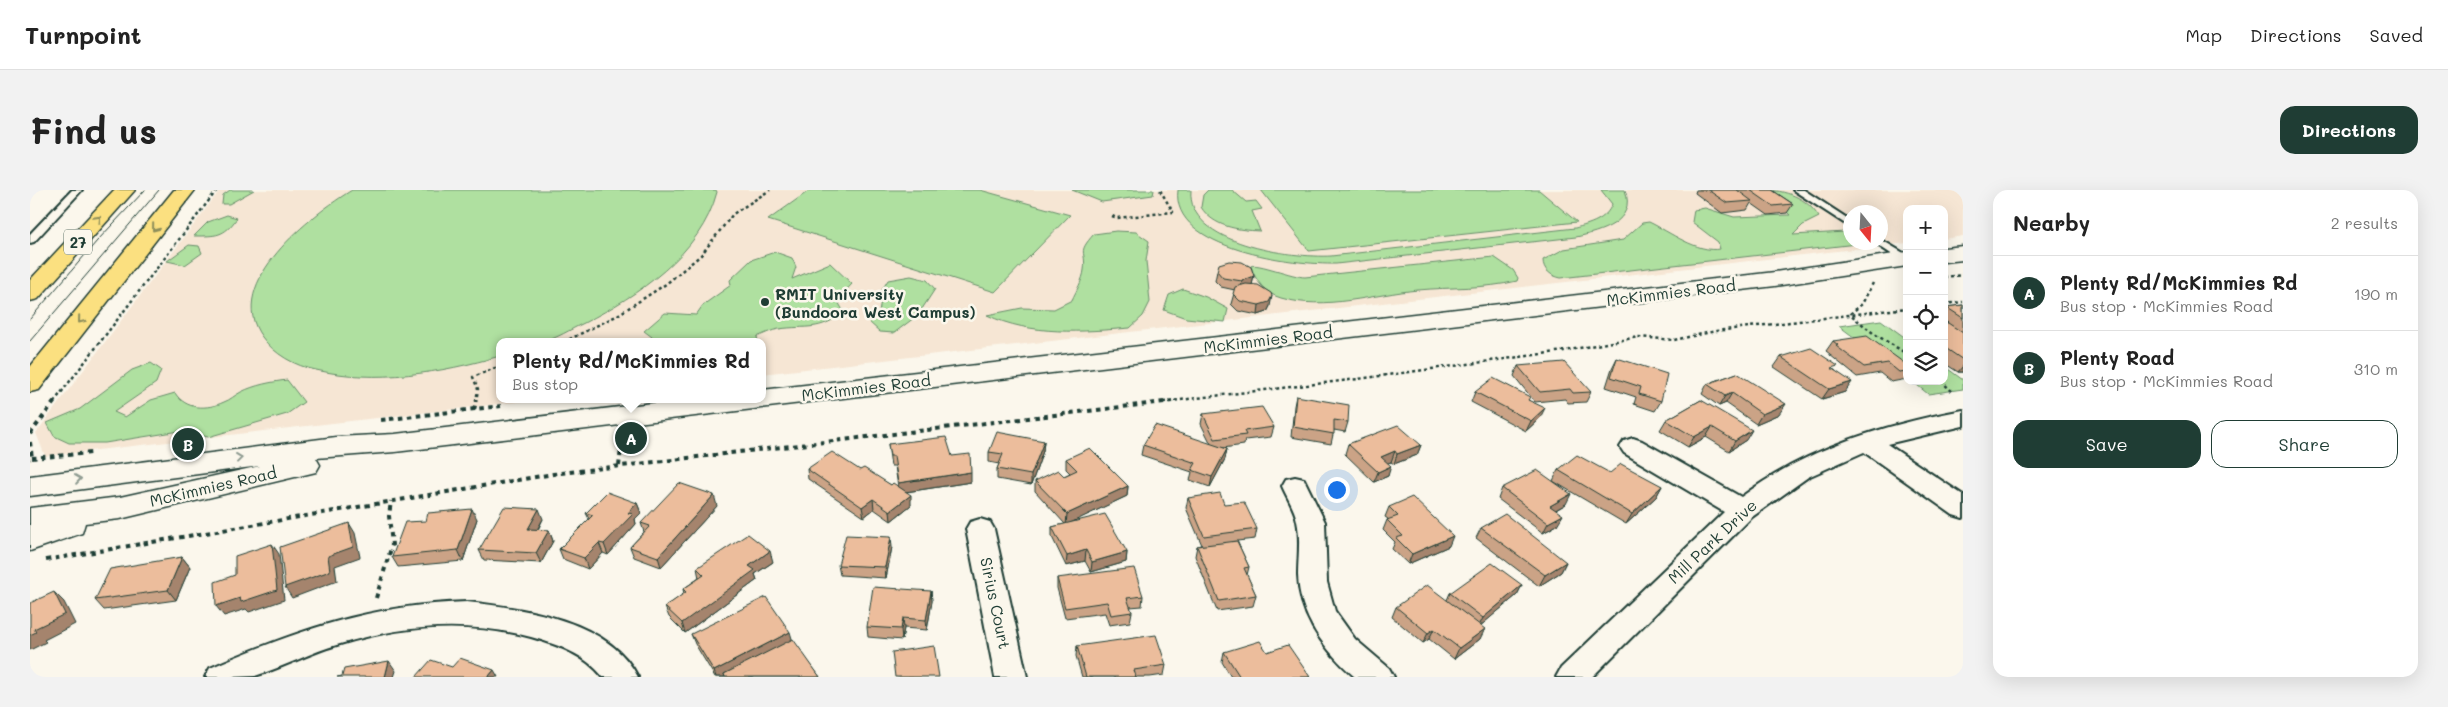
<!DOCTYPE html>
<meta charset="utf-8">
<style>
:root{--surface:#fff;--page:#f2f2f2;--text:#222;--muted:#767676;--line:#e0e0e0;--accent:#1f3d34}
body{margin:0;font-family:Mali,sans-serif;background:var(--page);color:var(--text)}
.controls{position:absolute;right:15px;top:15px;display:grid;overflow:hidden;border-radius:10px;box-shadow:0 5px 20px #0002}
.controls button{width:45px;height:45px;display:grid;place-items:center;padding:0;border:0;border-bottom:1px solid var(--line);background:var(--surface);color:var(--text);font:25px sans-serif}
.compass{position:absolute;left:1813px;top:15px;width:45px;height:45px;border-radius:50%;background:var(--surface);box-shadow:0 5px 20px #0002;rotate:162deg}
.you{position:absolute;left:1306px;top:299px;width:18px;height:18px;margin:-12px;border:4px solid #fff;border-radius:50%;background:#1a73e8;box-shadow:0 0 0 8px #1a73e833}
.badge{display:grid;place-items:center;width:32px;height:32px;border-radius:50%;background:var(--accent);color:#fff;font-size:16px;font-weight:700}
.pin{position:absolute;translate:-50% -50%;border:2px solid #fff;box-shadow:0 1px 5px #0006}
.popup{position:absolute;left:466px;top:148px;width:270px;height:65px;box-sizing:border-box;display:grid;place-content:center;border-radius:10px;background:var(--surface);filter:drop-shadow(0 1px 4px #0005);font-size:16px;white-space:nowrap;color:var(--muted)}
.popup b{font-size:19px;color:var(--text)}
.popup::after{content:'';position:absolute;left:50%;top:100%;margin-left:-10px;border:10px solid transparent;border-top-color:var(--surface)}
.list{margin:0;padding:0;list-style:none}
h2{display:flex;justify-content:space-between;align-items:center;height:65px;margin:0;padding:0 20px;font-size:21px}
h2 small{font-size:16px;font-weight:400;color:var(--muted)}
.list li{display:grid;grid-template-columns:32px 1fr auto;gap:15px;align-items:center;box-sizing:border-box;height:75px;padding:0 20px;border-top:1px solid var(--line)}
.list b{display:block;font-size:19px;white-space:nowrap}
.list p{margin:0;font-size:16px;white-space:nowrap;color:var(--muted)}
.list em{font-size:16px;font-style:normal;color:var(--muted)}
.actions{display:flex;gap:10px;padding:15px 20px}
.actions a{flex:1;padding:11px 0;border:1px solid var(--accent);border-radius:15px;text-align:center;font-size:18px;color:var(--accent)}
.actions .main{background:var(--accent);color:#fff}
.icon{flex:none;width:28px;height:28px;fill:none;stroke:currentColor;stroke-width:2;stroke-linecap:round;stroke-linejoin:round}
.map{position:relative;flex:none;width:1933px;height:487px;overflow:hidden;border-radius:15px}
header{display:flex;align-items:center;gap:30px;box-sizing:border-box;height:70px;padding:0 25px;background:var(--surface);border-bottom:1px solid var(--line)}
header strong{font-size:24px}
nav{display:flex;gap:28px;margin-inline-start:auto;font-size:18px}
.intro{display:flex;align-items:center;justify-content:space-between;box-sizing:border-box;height:120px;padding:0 30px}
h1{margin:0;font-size:35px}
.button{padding:12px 22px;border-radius:15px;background:var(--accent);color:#fff;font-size:18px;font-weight:700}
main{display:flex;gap:30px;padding:0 30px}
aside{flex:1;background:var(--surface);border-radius:15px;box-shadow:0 5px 20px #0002}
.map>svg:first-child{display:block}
.built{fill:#f6e6d4;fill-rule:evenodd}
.green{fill:#afe0a0;stroke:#678e6a}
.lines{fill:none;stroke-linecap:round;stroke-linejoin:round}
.lane-casing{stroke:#1f3d34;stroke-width:4}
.street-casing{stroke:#1f3d34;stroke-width:4}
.secondary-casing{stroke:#1f3d34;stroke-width:3}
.highway-casing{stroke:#1f3d34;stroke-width:3}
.path-far1{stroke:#1f3d34;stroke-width:2.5;stroke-dasharray:3 3;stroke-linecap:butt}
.path{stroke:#1f3d34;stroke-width:4;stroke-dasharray:4.5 4.5;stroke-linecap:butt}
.lane{fill:#fbf7ec;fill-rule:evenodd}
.street{fill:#fbf7ec;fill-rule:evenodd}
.secondary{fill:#fbf7ec;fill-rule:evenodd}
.highway{fill:#fbe080;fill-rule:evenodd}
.tram{stroke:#1f3d34;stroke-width:1}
.wall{fill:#cba386;stroke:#1f3d34}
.shaded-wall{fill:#a5846d;stroke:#1f3d34}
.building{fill:#ecbd9c;stroke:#1f3d34}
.oneway{stroke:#8d8e5a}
.oneway2{stroke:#8d9a90}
.poi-dot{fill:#1f3d34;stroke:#fbf7ec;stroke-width:2}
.labels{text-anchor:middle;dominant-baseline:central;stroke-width:5;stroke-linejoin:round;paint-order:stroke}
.shield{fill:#fbf7ec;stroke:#61756b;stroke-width:1}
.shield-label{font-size:15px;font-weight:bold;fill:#1f3d34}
.street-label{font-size:16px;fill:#1f3d34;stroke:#fbf7ec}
.poi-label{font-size:16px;font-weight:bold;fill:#1f3d34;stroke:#fbf7ec;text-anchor:start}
</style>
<header>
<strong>Turnpoint</strong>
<nav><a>Map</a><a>Directions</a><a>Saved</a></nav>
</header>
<div class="intro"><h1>Find us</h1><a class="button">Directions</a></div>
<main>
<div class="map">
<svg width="1933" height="487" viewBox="0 0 1933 487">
<rect width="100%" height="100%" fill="#fbf7ec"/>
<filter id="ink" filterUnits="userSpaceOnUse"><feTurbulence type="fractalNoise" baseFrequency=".02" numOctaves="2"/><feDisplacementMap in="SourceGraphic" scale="10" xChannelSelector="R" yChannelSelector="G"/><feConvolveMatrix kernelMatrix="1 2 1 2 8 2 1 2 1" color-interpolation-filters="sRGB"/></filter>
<g filter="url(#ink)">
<!-- built -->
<path class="built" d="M190,0H1933V46L1914,49V19H1877V53L732,184V152H470V209H513L15,266L6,243ZM1820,22H1850V52H1820Z"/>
<!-- green -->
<g class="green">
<polygon points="200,0 224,0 199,14 192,14 193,5"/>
<path d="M322,0H686L687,2C671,64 608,105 554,133C541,139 526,149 512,152C499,154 483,152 470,152V166C410,183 347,194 286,180C265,176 244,164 232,147C192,93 283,24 322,0Z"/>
<polygon points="780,0 950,0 1040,25 965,102 738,30"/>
<polygon points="1042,0 1124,0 1123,5 1072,12"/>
<path d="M1148,0H1161C1156,55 1263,68 1301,66L1545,38C1560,34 1576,30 1582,14L1571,0H1595C1607,32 1570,42 1546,47L1306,74C1266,75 1140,60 1148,0Z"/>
<path d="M1178,0H1202L1216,12L1226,11L1232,19L1222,21L1230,41C1208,40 1183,37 1171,17L1173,5Z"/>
<polygon points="1231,0 1509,0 1547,32 1279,61"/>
<path d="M1733,0C1756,0 1776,7 1789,27L1773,35L1763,45L1815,42L1820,44V52L1835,53L1531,88C1521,86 1513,80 1513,70L1534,59L1593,50L1612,33L1619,32C1640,42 1667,63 1690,59L1688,52L1662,32L1664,20L1675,18L1704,27L1760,25Z"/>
<path d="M197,25L207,28C194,47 186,46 164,46L178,32Z"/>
<path d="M1086,41L1106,42L1119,51L1116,71L1120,112L1113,126L1100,138C1053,142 1001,146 957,125L992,118L1024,119L1042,110C1046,101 1053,90 1054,80C1057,60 1046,64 1064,44Z"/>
<polygon points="159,55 169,56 172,63 155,75 137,71"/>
<path d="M745,62L762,68L766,77L762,89L800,73L822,94L807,110L814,122C789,142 777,135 749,139C742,140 734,144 727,147L728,152H619L622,147L614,141L635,123L666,125L673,115L701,95L700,90L721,70Z"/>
<path d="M1464,67L1483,80L1488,88L1487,91C1455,99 1420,97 1388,100C1344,104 1295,121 1251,108C1236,104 1225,91 1221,76C1226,72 1263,87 1275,87Z"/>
<polygon points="881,86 897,90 905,99 888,125 864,143 850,142 839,132 849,124 852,100 858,90"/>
<polygon points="1153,99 1176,107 1198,119 1195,132 1156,128 1134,120 1139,105"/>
<polygon points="1851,130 1877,149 1877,187 1809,136"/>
<path d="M121,173L131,180L126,193L84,222L95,227L121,210L145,203C156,220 177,220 194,212C200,210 205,205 211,202C225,195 241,192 257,190L274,212L257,224L178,247L150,241L75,253H39L24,246L17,233L50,219L102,180Z"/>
<polygon points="1914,176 1933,190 1933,199 1898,204 1882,191 1914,191"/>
</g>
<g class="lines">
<!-- lane casing -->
<g class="lane-casing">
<g id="lane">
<polygon points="42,0 52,0 4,52 0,53 0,44"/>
<polygon points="1763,0 1774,0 1820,30 1820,37"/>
<polygon points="1850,49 1877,65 1877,72 1872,71 1846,54 1845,52 1850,52"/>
</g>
</g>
<!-- street casing -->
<g class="street-casing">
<g id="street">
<path d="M1933,220V236L1857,254L1933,305V328L1923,325L1834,262L1778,287L1722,327L1562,487H1526L1531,478L1694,322L1594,263L1590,257L1594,251L1603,248L1612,251L1711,307C1777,258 1853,235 1933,220Z"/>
<path d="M1265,287L1274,289L1295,332L1297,392L1305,421L1325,449L1359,478L1364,487H1325C1295,461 1269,426 1268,385C1268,367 1271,349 1267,331C1265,319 1257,308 1252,296L1256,289Z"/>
<polygon points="950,329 960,332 964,339 997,487 965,487 936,339 940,332"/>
<path d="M437,412C493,418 580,430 608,487H573C555,464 529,455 501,447C438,430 372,435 310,454C281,462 254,477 225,486C211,487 190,487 175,487L180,478C268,440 340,415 437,412Z"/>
</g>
</g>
<!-- secondary casing -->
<g class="secondary-casing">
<g id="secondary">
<polygon points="1933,56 1933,70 1914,72 1914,58"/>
<polygon points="1877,62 1877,76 1745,96 365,262 286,268 290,275 286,282 90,329 55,333 52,343 0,361 0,318 90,307 230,276 0,306 0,286 306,247 365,244 656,209 732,209 732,200 1745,82"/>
</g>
</g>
<!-- highway casing -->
<g class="highway-casing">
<g id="highway">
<polygon points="84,0 105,0 8,109 0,111 0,90"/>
<polygon points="144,0 165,0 9,200 0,202 0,177"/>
</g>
</g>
<!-- path-far1 -->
<g class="path-far1">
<polyline points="1082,26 1087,28 1143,22 1130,0"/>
<polyline points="1914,87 1933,85"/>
<polyline points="1843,93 1832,114 1820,124 1843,143 1877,164"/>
<polyline points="1914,114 1933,112"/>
<polyline points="534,152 586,126 636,94 671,65 703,24 740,0"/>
<polyline points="1911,191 1924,203"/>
<polyline points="24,212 187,0"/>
<polyline points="446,212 448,199 443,187 470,176"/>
<polyline points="1133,212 1328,189 1534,161 1608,147 1644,150 1686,141 1877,118"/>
</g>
<!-- path -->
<g class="path">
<polyline points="444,220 446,211"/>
<polyline points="351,230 471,216"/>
<polyline points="0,244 25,211"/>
<polyline points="0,252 2,268 0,269"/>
<polyline points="2,268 61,263"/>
<polyline points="589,276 592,250"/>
<polyline points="16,370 523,284 1143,211"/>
<polyline points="346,408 362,355 359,326 361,311"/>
</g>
<!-- lane -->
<use href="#lane" class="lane"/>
<!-- street -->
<use href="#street" class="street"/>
<!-- secondary -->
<use href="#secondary" class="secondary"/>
<!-- highway -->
<use href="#highway" class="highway"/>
<!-- tram -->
<g class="tram">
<polyline points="0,129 67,51 115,0"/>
<polyline points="0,151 129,0"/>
</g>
</g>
<!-- wall -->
<g class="wall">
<polygon points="1666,0 1742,0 1763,14 1757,23 1738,25 1721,13 1717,20 1692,23 1665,3"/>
<polygon points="1187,81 1224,86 1222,94 1240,116 1237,122 1228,125 1208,121 1201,114 1205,100 1191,97 1185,91"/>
<polygon points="1933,115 1933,182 1928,182 1914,173 1914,133 1918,133 1914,130 1914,120 1916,117"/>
<polygon points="1803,151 1877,175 1877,189 1861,192 1850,183 1827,187 1800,165 1800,164 1796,161"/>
<polygon points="1751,167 1805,180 1815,202 1792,209 1744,177"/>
<polygon points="1587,168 1631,211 1625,221 1604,214 1606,207 1576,197 1582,178"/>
<polygon points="1488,176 1561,202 1556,212 1538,213 1535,209 1505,212 1484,186"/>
<polygon points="1707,183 1749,224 1726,234 1696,213 1689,216 1672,204 1677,194"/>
<polygon points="1445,202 1499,210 1510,228 1496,241 1441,212"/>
<polygon points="1266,206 1318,232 1315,242 1304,240 1301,254 1261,247 1264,216"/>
<polygon points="1671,210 1716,250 1699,261 1676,247 1658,257 1630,240 1636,230"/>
<polygon points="1173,224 1244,237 1241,247 1215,250 1214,255 1193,258 1197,259 1195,269 1180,297 1160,290 1162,282 1111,265 1113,255 1181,254 1171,234"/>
<polygon points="1014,251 1013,261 1001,295 967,289 967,279 969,274 959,272 959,262"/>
<polygon points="858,254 922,266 941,292 876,302 881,315 861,331 844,319 834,327 778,289 777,279 830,280 861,295 868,297 865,276 861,276"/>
<polygon points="1318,254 1391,255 1387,265 1364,274 1361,272 1357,273 1358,286 1344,292 1315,264"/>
<polygon points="1036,269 1098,296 1097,306 1041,332 1097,362 1096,372 1061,382 1055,371 1036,376 1022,347 1022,337 1035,334 1005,301 1005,291 1034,286 1040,283 1036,279"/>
<polygon points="1528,280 1632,296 1626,307 1596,334 1523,291"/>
<polygon points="1472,298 1536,314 1526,320 1527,335 1513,343 1468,309"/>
<polygon points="1158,308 1194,314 1227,339 1225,349 1207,351 1219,377 1217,385 1226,405 1223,416 1187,421 1165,366 1167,356 1172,355 1156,318"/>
<polygon points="607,313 611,323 605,329 606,334 578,365 573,363 558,379 533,369 529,359 559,329 556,323"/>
<polygon points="687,316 631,377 604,367 600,357 614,342 611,333"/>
<polygon points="1359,317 1419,356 1378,374 1362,359 1365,352 1353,340 1357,330 1358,329 1355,327"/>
<polygon points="447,329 433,371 368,377 362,367 396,331"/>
<polygon points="513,329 508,340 519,340 523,351 511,373 454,370 449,360"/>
<polygon points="1451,338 1536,372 1531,382 1509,396 1446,348"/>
<polygon points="862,357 856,388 810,385 808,375"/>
<polygon points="152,367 160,377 146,410 74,420 65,410"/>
<polygon points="743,372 725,384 727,390 655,443 639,427 635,417 654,404 653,399 669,388 667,378"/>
<polygon points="1027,388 1113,406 1112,416 1100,417 1102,422 1100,432 1079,435 1075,423 1035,428 1027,398"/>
<polygon points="1492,395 1487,405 1451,435 1450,449 1424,469 1399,449 1393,453 1362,427 1366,417 1417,410 1420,403"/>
<polygon points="901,401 902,411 897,440 874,438 872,450 838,447 837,437"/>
<polygon points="661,444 762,450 790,487 685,487 665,454"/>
<polygon points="1047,456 1136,475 1134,485 1120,487 1052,487 1046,466"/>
<polygon points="1194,462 1237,462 1280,487 1201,487 1192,472"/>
</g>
<!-- shaded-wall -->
<g class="shaded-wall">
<polygon points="1224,86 1222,95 1210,101 1212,91"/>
<polygon points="1242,106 1240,116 1237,122 1228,125 1229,115"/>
<polygon points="1933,176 1933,182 1928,182"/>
<polygon points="1822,192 1815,202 1792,209 1799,199"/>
<polygon points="1702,203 1696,213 1689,216 1695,206"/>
<polygon points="1756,214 1749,224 1726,234 1732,224"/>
<polygon points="1515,218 1510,228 1496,241 1501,231"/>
<polygon points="1682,237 1676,247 1658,257 1664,247"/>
<polygon points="1722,240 1716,250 1699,261 1705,251"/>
<polygon points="1014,251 1013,261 1001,295 1001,285"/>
<polygon points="1391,255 1387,265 1364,274 1367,264"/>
<polygon points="1197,259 1195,269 1180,297 1182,287"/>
<polygon points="1365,261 1361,272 1347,277 1351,267"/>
<polygon points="1361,276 1358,286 1344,292 1348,282"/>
<polygon points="941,282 941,292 869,303 868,293"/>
<polygon points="1098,296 1097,306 1036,335 1037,324"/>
<polygon points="1632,296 1626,307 1596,334 1602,324"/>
<polygon points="1541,304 1536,314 1515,326 1520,316"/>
<polygon points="684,305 687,316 631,377 628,367"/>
<polygon points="881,305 881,315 861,331 860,321"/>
<polygon points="843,309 844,319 834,327 832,317"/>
<polygon points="607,313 611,323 605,329 606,334 578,365 574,354 598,323"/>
<polygon points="442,319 447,329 433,371 428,360"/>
<polygon points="509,319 513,329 502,349 498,339"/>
<polygon points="1533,325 1527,335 1513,343 1518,333"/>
<polygon points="319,333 325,343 330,367 305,376 307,391 262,408 255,397 298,366"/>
<polygon points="519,340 523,351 511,373 506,363"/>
<polygon points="1423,346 1419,356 1378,374 1382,364"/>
<polygon points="861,347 862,357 856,388 855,377"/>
<polygon points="569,353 573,363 558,379 554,368"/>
<polygon points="242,354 249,364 254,410 219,422 216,419 194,426 186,416"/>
<polygon points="1056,360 1055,371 1036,376 1037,366"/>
<polygon points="740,361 743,372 725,384 727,390 655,443 652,433 719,376"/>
<polygon points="1097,362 1096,372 1061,382 1062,372"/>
<polygon points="152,367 160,377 146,410 138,400"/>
<polygon points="1536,372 1531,382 1509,396 1515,385"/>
<polygon points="1492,395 1487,405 1448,438 1453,428"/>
<polygon points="901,401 902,411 897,440 896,430"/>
<polygon points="24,402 34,412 45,434 14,450 16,452 0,460 0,445 4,439"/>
<polygon points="873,428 874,438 872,450 871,439"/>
<polygon points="1404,439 1399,449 1393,453 1398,443"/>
<polygon points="1455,439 1450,449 1424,469 1429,458"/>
<polygon points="760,442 763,452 694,484 695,487 686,487 684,481"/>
<polygon points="359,471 366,481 364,487 355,487"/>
<polygon points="464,480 468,487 458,487"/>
</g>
<!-- building -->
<g class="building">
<polygon points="1678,0 1707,0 1722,11 1697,13"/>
<polygon points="1720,0 1742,0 1763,14 1743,16"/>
<polygon points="1199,71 1212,72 1221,77 1224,86 1212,91 1193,88 1187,81 1189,74"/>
<polygon points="1216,94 1228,95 1241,103 1242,106 1239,112 1229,115 1210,111 1203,104 1205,97"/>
<polygon points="1933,115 1933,128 1916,117"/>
<polygon points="1914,133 1918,133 1933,143 1933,170 1914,157"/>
<polygon points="1837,146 1877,175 1877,181 1869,182 1858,173 1834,177 1806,156 1808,155 1803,151"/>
<polygon points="1781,158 1808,176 1801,178 1822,192 1799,199 1751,167"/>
<polygon points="1587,168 1637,184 1631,211 1609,204 1611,197 1581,187"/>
<polygon points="1534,172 1561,202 1543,203 1540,199 1510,202 1488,176"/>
<polygon points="1707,183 1756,214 1732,224 1702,203 1695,206 1677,194"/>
<polygon points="1463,188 1500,207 1498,210 1515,218 1501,231 1445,202"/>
<polygon points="1266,206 1319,215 1318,232 1304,230 1304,244 1263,237"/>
<polygon points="1671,210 1722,240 1705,251 1682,237 1664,247 1636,230"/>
<polygon points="1232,217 1244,237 1214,241 1216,245 1185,249 1173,224"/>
<polygon points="1125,235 1197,259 1182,287 1162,280 1166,273 1113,255"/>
<polygon points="1368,235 1391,255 1367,264 1365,261 1351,267 1361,276 1348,282 1318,254"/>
<polygon points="967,242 1014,251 1001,285 967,279 973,264 959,262"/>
<polygon points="916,247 922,266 940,264 941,282 868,293 864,266 860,266 858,254"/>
<polygon points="1060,258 1098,296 1037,324 1005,291 1028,280 1034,286 1047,280 1036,269"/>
<polygon points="802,262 830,280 834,278 861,295 863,293 881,305 860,321 843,309 832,317 777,279"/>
<polygon points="1547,265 1580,283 1591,274 1632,296 1602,324 1528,280"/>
<polygon points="1507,280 1541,304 1520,316 1533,325 1518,333 1472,298"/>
<polygon points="649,293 684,305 628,367 600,357 620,336 611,333"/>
<polygon points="577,302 607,313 598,323 603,324 574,354 569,353 554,368 529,359 563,325 556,323"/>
<polygon points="1190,303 1194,314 1214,312 1227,339 1174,346 1158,308"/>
<polygon points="1382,307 1423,346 1382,364 1366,348 1373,346 1357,330 1368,326 1359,317"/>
<polygon points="474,317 509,319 498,339 519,340 506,363 449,360"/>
<polygon points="442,319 428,360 362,367 375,332 396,331 398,323"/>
<polygon points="1075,324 1097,362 1062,372 1056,360 1037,366 1022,337"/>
<polygon points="1475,324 1536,372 1515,385 1451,338"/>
<polygon points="319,333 323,357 298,366 300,381 255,397 250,357"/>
<polygon points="718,344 740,361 719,376 725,380 652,433 635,417 656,402 653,399 674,385 667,378"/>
<polygon points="816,345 861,347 855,377 808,375"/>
<polygon points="1207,351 1219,377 1214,378 1226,405 1189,411 1167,356"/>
<polygon points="242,354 247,400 211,412 210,408 186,416 185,392 205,385 205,366"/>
<polygon points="152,367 138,400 65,410 80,379"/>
<polygon points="1462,373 1492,395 1453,428 1420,403"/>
<polygon points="1104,378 1113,406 1097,408 1102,422 1081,425 1077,412 1035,418 1027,388"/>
<polygon points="1397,395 1455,439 1429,458 1404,439 1398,443 1366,417"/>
<polygon points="843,397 901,401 896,430 873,428 871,439 837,437"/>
<polygon points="24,402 35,424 4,439 6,442 0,445 0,413"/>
<polygon points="736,407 760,442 684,481 661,444"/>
<polygon points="1126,445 1136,475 1104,480 1106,487 1056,487 1047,456"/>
<polygon points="763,449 790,487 695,487 694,484"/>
<polygon points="1230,451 1237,462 1258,455 1280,487 1210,487 1194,462"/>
<polygon points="904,456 909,487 865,487 862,462"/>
<polygon points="430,468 464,480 458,487 386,487 401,470 422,477"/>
<polygon points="359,471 355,487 307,487 312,486 314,479"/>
</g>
<!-- one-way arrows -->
<defs><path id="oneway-chevron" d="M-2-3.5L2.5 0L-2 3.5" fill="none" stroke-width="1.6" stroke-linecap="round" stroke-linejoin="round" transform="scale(1.25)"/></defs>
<g class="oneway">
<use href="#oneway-chevron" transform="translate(68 29) rotate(-47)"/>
<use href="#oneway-chevron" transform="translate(125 38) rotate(129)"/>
<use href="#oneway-chevron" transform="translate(51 130) rotate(129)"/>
</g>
<g class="oneway2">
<use href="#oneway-chevron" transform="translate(209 268) rotate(-7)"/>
<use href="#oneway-chevron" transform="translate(48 289) rotate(-8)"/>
</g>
</g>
<!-- markers -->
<circle class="poi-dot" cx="735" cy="112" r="5"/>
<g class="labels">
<!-- shield labels -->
<rect class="shield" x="34" y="39.5" width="28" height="25" rx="4"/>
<g class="shield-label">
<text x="48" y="52">27</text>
</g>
<!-- street labels -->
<g class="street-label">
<text transform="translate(1641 102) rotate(-7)">McKimmies Road</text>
<text transform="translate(1238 149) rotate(-7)">McKimmies Road</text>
<text transform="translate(836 197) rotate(-7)">McKimmies Road</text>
<text transform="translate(183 296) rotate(-13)">McKimmies Road</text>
<text transform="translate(1682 351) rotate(-43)">Mill Park Drive</text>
<text transform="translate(966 413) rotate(78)">Sirius Court</text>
</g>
<!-- poi labels -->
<g class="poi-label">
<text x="745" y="103">RMIT University<tspan x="745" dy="18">(Bundoora West Campus)</tspan></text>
</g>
</g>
</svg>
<div class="controls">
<button>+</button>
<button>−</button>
<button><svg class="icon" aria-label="locate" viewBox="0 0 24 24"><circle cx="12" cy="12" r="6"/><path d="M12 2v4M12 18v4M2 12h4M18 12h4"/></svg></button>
<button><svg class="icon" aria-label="layers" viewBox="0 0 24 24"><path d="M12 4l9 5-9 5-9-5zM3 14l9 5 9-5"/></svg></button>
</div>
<svg class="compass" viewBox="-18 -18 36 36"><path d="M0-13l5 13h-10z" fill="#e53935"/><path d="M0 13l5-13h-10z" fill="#767676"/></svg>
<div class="you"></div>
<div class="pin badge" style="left:601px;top:248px">A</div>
<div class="popup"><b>Plenty Rd/McKimmies Rd</b>Bus stop</div>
<div class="pin badge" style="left:158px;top:254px">B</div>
</div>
<aside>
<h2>Nearby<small>2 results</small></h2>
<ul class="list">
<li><span class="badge">A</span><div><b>Plenty Rd/McKimmies Rd</b><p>Bus stop · McKimmies Road</p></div><em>190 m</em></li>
<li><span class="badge">B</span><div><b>Plenty Road</b><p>Bus stop · McKimmies Road</p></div><em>310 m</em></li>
</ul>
<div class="actions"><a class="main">Save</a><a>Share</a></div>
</aside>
</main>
